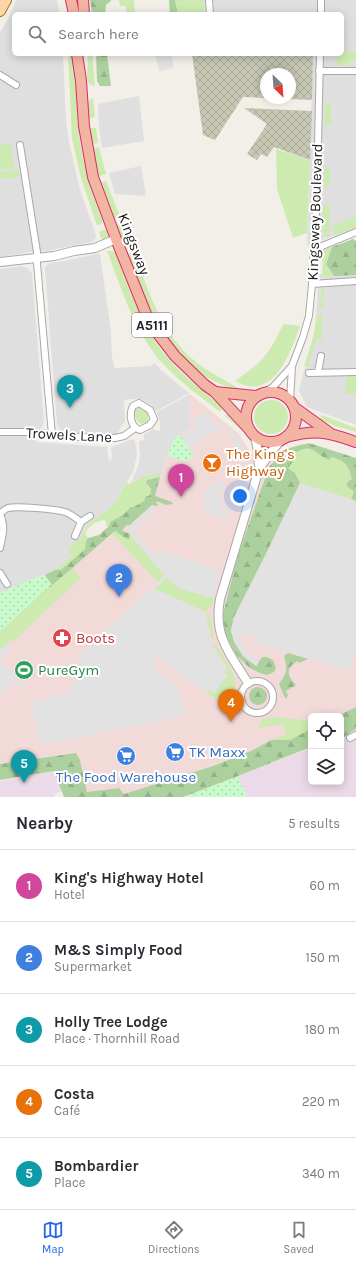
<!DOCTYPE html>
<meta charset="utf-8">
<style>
:root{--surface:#fff;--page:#f2f2f3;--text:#2b2b33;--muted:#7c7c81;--line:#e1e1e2;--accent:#2563eb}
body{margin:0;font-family:Karla,sans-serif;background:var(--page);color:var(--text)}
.controls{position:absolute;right:12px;bottom:12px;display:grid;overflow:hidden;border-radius:6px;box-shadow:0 2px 10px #0003}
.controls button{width:36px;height:36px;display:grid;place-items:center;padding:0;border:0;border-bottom:1px solid var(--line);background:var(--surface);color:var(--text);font:20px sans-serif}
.compass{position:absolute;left:260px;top:68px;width:36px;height:36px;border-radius:50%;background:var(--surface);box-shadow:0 2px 10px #0003;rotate:155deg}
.you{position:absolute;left:240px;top:496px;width:14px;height:14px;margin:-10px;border:3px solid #fff;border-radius:50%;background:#1a73e8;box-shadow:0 0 0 6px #1a73e833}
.badge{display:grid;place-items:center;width:26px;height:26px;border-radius:50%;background:var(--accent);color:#fff;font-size:13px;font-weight:700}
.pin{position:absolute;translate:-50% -33px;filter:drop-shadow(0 1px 2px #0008)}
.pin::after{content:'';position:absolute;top:21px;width:14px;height:12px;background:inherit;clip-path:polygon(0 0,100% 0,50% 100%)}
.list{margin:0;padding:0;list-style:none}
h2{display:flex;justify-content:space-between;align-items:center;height:52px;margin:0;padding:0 16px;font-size:17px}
h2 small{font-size:13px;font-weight:400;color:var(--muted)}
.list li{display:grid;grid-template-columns:26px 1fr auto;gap:12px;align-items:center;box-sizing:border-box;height:72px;padding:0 16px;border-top:1px solid var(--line)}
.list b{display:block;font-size:15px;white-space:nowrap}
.list p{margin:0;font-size:13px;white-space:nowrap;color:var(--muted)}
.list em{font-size:13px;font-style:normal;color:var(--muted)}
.icon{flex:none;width:22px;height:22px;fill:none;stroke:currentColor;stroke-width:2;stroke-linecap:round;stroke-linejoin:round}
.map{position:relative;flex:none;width:356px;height:797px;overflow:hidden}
.search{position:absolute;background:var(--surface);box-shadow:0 2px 10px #0003;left:12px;right:12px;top:12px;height:44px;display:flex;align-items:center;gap:10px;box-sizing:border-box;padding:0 14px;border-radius:6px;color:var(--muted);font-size:15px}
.sheet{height:412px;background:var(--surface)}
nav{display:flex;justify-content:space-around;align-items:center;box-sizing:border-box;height:56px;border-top:1px solid var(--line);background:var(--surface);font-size:11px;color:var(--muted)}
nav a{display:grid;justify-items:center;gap:2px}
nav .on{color:var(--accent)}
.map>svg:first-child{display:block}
.residential{fill:#e0dfdf}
.commercial{fill:#f2dad9}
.industrial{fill:#ebdbe8}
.construction{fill:url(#construction-cross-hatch);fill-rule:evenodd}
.grass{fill:#cdebb0}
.forest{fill:url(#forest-firs)}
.park{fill:url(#park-dots)}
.parking{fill:#e2e2e2}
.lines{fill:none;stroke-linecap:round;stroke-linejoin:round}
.minor-casing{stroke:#a9a9a9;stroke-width:8}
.tertiary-casing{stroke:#a9a9a9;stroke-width:10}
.primary-casing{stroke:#a06b00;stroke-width:12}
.trunk-casing{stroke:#dc2a67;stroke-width:12}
.minor{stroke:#fff;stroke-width:6}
.tertiary{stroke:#fff;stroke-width:8}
.primary{stroke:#fcd6a4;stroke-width:10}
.trunk{stroke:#f2b4a3;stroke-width:10}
.labels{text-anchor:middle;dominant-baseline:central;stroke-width:4;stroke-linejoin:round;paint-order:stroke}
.shield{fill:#fff;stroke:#646464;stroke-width:1}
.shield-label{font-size:14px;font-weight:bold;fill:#222}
.street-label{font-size:15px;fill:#222;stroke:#fff}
.food-label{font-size:15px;fill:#c56008;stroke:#fff;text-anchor:start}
.health-label{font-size:15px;fill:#be3a42;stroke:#fff;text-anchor:start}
.leisure-label{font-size:15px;fill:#27864d;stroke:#fff;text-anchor:start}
.shop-label{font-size:15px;fill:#366cbe;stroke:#fff;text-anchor:start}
</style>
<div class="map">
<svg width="356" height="797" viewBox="0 0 356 797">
<defs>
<pattern id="construction-cross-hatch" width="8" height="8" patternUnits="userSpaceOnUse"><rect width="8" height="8" fill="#c7c7b4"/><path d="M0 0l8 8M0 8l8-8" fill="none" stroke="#abab9a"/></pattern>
<pattern id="forest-firs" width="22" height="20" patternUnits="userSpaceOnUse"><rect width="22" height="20" fill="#add19e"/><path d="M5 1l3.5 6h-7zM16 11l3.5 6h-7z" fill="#95b388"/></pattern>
<pattern id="park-dots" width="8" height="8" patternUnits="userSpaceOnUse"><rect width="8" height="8" fill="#c8facc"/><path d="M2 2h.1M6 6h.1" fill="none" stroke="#acd6af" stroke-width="1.8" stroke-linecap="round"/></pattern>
</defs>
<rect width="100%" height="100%" fill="#f2efe9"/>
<!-- residential -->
<g class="residential">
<polygon points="16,0 57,0 60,14 14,14 14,54 63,54 66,120 69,142 80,190 96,235 95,239 91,242 46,251 31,252 0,257 0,32 8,19"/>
<polygon points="204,0 356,0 356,227 307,246 313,54 342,54 342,14 205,14"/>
<polygon points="139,96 144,141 102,148 99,125 98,104"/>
<polygon points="141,166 146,196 115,194 109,173"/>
<polygon points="97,254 100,254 111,332 112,359 115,368 151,366 155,363 163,372 189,393 156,411 152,406 142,399 132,399 124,400 125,421 116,435 64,432 60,430 57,424 45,268 47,265 49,263 64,261"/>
<polygon points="22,266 28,268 32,274 44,422 41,428 37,429 36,442 107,447 109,460 112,459 111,447 134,439 136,446 137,455 133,472 112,507 91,522 84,530 81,540 69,548 72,556 55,570 0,593 0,269"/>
<polygon points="319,274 356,275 356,425 307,407 299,390 315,329"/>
<polygon points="190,394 190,429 175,436 161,474 155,474 137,480 130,484 134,476 139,463 140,455 139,441 144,440 144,434 153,429 160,431 160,422 157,412"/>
</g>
<!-- commercial -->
<polygon class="commercial" points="190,394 238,433 251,453 276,458 283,451 299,444 311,444 356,465 356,707 337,716 311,716 311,729 290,740 271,740 253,750 213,766 124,794 119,788 87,792 80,760 56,756 0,764 0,631 82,559 154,499 161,474 175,436 190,429"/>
<!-- industrial -->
<g class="industrial">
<polygon points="356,728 356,797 247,797 238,776 311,748 311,782 341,782 341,736"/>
<polygon points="54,771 62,791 54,794 55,797 0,797 0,781"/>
</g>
<!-- construction -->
<g class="construction">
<path d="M192,54H313L312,100L243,97L215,140L203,135ZM266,74H290V98H266Z"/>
<polygon points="244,108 312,111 310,160 274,147 267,157 261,154 257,160 247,154 267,124"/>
</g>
<!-- grass -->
<g class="grass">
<polygon points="119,0 134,0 135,12 126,12 126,6 120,6"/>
<polygon points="175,0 204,0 205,14 178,14"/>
<polygon points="342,51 356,52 356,58 349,63 349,65 337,65 337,54 342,54"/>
<path d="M68,54H72C78,80 75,107 79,134C83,165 93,194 103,223L97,226L81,178L72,139Z"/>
<polygon points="88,54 92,54 95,86 89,84 87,77"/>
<polygon points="93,98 95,116 93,118 89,118 88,106 89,100"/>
<rect x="325" y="103" width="6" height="22"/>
<polygon points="90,128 96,128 98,143 92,144"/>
<polygon points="11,144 14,168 0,170 0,145"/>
<polygon points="99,147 106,174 99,176 93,148"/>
<polygon points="276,149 310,160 307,233 293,238 277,189"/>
<rect x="324" y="168" width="6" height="19"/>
<polygon points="19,170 20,177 0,179 0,172"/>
<polygon points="106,181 120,216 115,218 113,217 101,186 101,182"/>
<polygon points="323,205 330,205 329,237 325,237 325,233 323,233"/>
<polygon points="356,217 356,227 334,236 334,225"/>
<polygon points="122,223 131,245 125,247 116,225"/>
<polygon points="105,229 106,230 108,236 107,241 103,243 99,232"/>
<polygon points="332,247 326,264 334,276 322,277 323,250"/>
<path d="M107,251H113L116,254C128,287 140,322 162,351C179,373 202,390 223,407L220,412C201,397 181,383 164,365C135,334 122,290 107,251Z"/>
<path d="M135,254C149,293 162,335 196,362C208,372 224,379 238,388V390L225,386L209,379L184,360L156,325L139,286L127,255Z"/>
<polygon points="322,287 324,288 323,308 319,309"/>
<polygon points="318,314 322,315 322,339 323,340 317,339 308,364 314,366 304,366 312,342"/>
<path d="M283,324L300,326C290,354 273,403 235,381C242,376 249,371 255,366C268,355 277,339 283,324Z"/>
<polygon points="346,376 356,376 356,394 345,394"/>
<circle cx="271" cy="417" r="17"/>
<path d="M137,407L146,411L148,414V421C139,429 135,418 134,410Z"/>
<polygon points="229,412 238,421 244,432 225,416"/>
<polygon points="322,415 356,428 356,432 335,426 320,419"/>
<path d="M310,448L318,452L324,458C342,456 348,463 352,479L346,485L354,492L351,499L300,483L295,473L288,468C294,455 294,449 310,448Z"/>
<path d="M155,474H161L160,477L147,480L146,481L151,489L150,495L145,497V500L134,507H130C126,514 118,518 111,521L110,525L107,527L106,522L104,520C95,522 89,525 85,534L88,538L86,541V548L61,570H55L72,556L69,552V548L74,544L76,540H81C86,521 97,519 110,508C117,502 121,491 126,483L130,484L143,477Z"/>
<polygon points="115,531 123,536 130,537 130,535 165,576 158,582 116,538 113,533"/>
<polygon points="72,567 80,578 14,641 12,639 0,650 0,631"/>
<polygon points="167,577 178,588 213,598 213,603 206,612 162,592 153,591"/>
<polygon points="206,613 210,614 214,637 212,639"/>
<path d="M212,644H216C223,657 251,690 224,697C217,699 212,698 206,693L210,689L214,693L224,672L228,669Z"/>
<polygon points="276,717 311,721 311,729 290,740 272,740 287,734 282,724 259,728 262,719"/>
</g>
<!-- forest -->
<g class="forest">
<polygon points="90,0 111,0 111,1 106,5 105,14 92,14"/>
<polygon points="169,0 175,0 178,14 170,14"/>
<polygon points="96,54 107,54 111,86 100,86 97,81"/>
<polygon points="353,239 356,241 356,275 334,276 326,264 332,247"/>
<path d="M309,443L356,458V501L351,499L354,492L346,485L348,482L352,479C349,466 345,460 331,457L329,460C314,454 313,442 295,453L296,457L288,468L295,473L300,483L265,556L234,617L231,631L243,656L256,666L262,657H267L273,660L276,668L274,672L267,675L260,673L250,668L239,658L233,649L225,633L223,614L238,555L269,467L286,449Z"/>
<path d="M160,477L155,496L172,502L173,504L166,505L157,501L156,503L158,505L156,506L152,505L133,522L130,525H127L122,530L126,533L128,532L130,535L129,539H127L115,531L20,613L44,575L55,570H61L85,549L86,541L88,538L99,535L109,526L111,521C118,518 126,514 130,507H134L145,500V497L150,495L151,489L146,482L147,480Z"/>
<path d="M288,653L308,659L299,663L298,661C285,668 287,676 296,685L286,691L288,695L286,699L284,696L279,684C287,673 288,669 284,656Z"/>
<circle cx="258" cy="696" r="9"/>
<polygon points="356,707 356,729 341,739 341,716 337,716"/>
<polygon points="311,729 311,747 238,776 236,784 200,797 64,797 54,771 0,780 0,764 76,753 80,760 87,792 119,788 124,794 213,766 253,750 271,740 290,740"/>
</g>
<!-- park -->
<g class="park">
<polygon points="181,435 194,456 186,461 168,456 175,436"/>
<polygon points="45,575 52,585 0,631 0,593 27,581"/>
<polygon points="238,776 247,797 183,797"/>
</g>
<!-- parking -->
<g class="parking">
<polygon points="155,54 171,54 174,68 159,71"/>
<polygon points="207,412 215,426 222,422 226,428 235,434 247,456 247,472 241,495 236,494 243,470 243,460 226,429 223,427 193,444 195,448 190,451 181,435 196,427 193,420"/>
<polygon points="222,480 227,490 219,494 219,495 223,497 221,507 229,509 226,519 207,513 208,509 202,507 208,487"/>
<polygon points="300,483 356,501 356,646 349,671 253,642 255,637 238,634 241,642 246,650 259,661 257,666 243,656 234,642 231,631 234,617 265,556"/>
<polygon points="152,507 155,511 133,531 156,557 158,550 220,570 213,598 178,588 167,577 154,590 162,592 203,611 206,616 212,644 228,669 224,672 228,675 214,693 210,690 206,693 157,657 154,664 156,670 177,687 186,714 159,721 40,745 31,702 65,694 72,685 81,665 79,655 165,576 127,531"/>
<polygon points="7,643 12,648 0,660 0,650"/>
<polygon points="0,660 27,688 24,692 15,682 3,693 0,690"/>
</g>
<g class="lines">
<!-- minor casing -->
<g class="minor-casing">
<g id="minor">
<polyline points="209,0 210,14"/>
<polyline points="321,14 321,0"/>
<polyline points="319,71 356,71"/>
<polyline points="0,75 16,85"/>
<polyline points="20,145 37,252 37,263 52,435"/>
<polyline points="315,249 356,232"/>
<polyline points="312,284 356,281"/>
<polyline points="318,372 321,356"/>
<polyline points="309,373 356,372"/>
<polyline points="265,392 273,387 292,366"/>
<polyline points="290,401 292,366 303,337 309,316 312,284 317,191 320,54"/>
<path d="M139,403L150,410L154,419L150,425L140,430C130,427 129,414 133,406Z"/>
<polyline points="0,432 27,432 80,437 115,438 124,436 135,428"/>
<path d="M0,514C2,512 5,509 8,508C17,506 55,509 65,512C71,514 76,518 81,522"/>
<path d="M0,515C6,526 2,537 0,548"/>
<polyline points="75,536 81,522 90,516"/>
<polyline points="0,573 7,584"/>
<circle cx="257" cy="697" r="16"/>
<polyline points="350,738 356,735"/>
</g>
</g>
<!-- tertiary casing -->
<g class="tertiary-casing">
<g id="tertiary">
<polyline points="0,262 54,256 74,251 95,248 116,239"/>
<polyline points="259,469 270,453 281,440"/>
<path d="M248,683C230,654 213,636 220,599L259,469L258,451L255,437"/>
</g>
</g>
<!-- primary casing -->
<g class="primary-casing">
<polyline id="primary" points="0,11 6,0"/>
</g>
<!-- trunk casing -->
<g class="trunk-casing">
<g id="trunk">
<polyline points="71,0 74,14"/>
<polyline points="83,0 84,14"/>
<polyline points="77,54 81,81 84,126 93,177 116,239 146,314 155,330 175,356 205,385 215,392 248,428"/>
<polyline points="215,392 256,396"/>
<circle cx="271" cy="417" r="25"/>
<polyline points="294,407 330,433"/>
<path d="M286,437C316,429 328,432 356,442"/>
</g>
</g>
<!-- minor -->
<use href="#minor" class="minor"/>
<!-- tertiary -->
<use href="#tertiary" class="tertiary"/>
<!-- primary -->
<use href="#primary" class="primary"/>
<!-- trunk -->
<use href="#trunk" class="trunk"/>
</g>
<!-- icons -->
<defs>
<g id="bar-disc" transform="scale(1)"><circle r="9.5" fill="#e8710a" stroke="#fff"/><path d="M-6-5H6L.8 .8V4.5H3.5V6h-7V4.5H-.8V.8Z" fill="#fff"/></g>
<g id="pharmacy-disc" transform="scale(1)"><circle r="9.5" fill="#e0444e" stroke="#fff"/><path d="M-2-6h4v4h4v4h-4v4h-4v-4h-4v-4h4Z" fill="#fff"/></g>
<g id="stadium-disc" transform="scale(1)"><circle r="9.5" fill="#2e9e5b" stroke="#fff"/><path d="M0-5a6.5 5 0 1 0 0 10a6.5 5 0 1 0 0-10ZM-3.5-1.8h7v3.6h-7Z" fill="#fff"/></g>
<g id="supermarket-disc" transform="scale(1)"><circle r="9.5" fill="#3f7fe0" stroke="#fff"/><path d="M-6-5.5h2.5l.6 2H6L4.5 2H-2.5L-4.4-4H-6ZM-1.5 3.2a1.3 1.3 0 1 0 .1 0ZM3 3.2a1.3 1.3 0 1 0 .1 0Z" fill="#fff"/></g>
</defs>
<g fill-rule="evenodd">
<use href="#bar-disc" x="212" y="463"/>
<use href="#pharmacy-disc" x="62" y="638"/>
<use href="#stadium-disc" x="24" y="670"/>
<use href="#supermarket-disc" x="175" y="752"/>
<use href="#supermarket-disc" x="126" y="756"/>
</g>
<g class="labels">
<!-- shield labels -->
<rect class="shield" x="132" y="313" width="40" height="24" rx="3"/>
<g class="shield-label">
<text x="152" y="325">A5111</text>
</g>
<!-- street labels -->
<g class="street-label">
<text transform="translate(315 212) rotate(-88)">Kingsway Boulevard</text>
<text transform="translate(134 244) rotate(69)">Kingsway</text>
<text transform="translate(69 435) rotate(3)">Trowels Lane</text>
</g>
<!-- food labels -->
<g class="food-label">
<text x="226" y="454">The King's<tspan x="226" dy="17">Highway</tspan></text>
</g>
<!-- health labels -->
<g class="health-label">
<text x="76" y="638">Boots</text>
</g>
<!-- leisure labels -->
<g class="leisure-label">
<text x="38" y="670">PureGym</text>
</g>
<!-- shop labels -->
<g class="shop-label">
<text x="189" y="752">TK Maxx</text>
<text x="126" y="777" text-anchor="middle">The Food Warehouse</text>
</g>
</g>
</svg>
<div class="controls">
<button><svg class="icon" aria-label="locate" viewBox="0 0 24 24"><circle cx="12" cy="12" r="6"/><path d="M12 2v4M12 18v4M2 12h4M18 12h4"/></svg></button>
<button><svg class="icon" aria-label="layers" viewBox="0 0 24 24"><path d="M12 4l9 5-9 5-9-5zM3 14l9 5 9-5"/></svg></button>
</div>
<svg class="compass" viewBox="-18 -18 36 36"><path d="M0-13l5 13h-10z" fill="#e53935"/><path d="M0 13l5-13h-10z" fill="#7c7c81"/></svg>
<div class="you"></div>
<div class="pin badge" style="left:181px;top:497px;background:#d1479c">1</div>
<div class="pin badge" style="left:119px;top:597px;background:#3f7fe0">2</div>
<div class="pin badge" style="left:70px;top:408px;background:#0f9aa8">3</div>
<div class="pin badge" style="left:231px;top:722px;background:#e8710a">4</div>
<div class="pin badge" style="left:24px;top:783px;background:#0f9aa8">5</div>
<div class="search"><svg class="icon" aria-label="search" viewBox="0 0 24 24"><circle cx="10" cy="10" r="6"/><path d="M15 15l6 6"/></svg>Search here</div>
</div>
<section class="sheet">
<h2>Nearby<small>5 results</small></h2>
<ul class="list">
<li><span class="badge" style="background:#d1479c">1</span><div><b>King's Highway Hotel</b><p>Hotel</p></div><em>60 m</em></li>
<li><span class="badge" style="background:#3f7fe0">2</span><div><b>M&amp;S Simply Food</b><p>Supermarket</p></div><em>150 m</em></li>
<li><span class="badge" style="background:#0f9aa8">3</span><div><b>Holly Tree Lodge</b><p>Place · Thornhill Road</p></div><em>180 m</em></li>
<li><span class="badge" style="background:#e8710a">4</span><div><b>Costa</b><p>Café</p></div><em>220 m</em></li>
<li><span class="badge" style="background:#0f9aa8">5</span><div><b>Bombardier</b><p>Place</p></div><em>340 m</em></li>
</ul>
</section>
<nav>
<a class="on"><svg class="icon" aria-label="map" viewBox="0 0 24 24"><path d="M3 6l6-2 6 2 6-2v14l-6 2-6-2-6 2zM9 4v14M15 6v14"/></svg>Map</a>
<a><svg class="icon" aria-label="directions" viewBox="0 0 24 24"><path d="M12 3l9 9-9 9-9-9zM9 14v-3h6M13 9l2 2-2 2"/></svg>Directions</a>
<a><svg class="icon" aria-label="saved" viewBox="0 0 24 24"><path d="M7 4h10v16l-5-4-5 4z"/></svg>Saved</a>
</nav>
